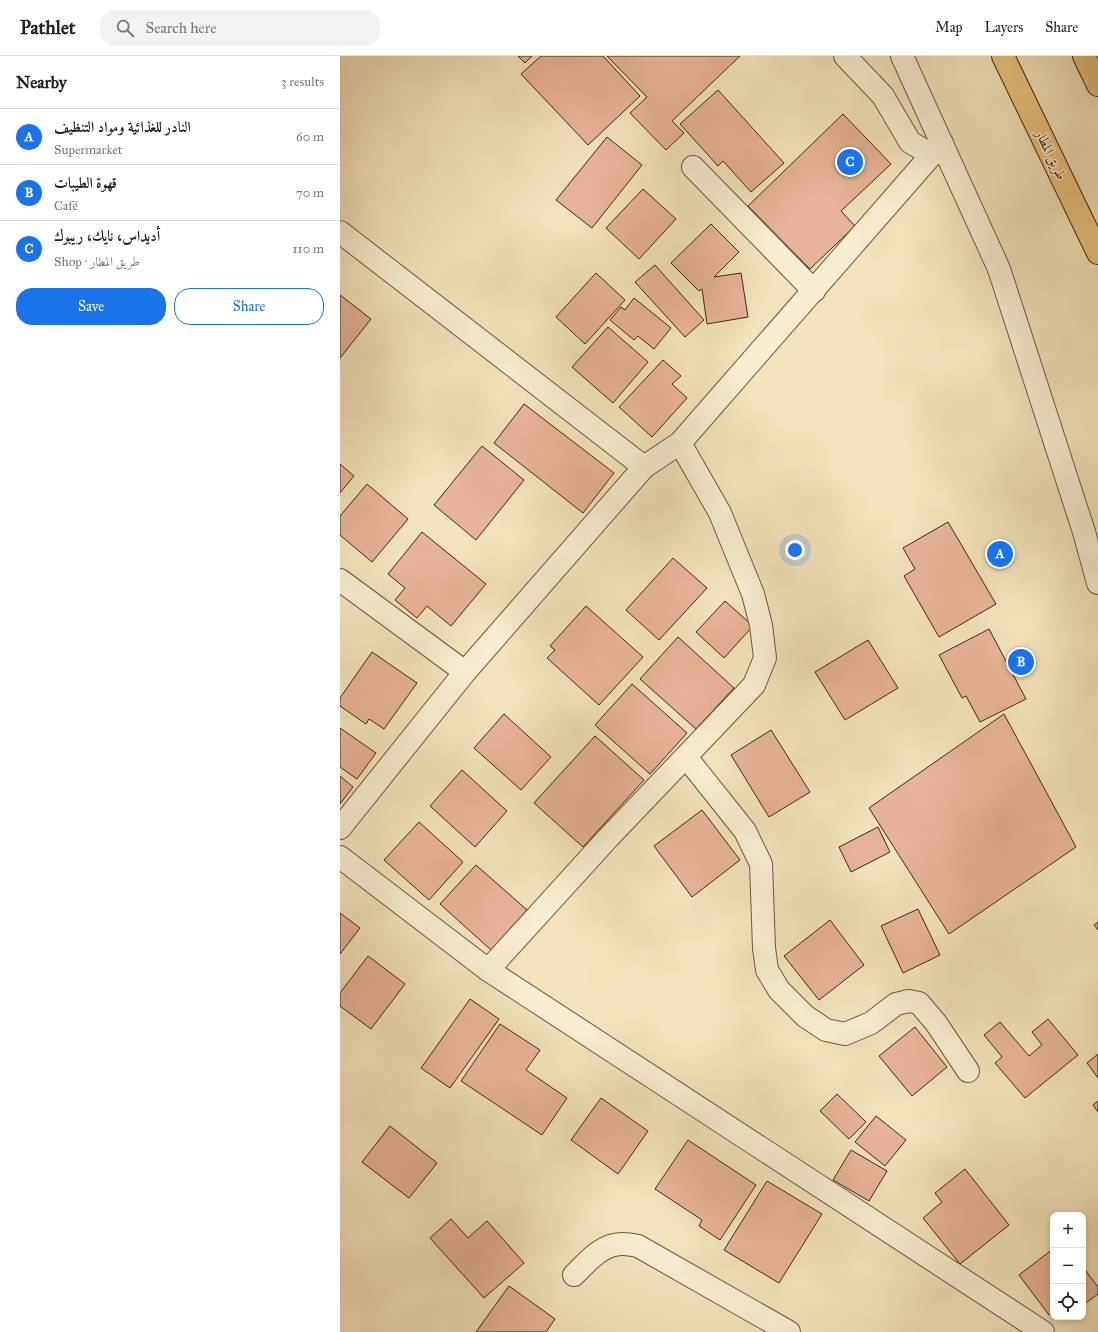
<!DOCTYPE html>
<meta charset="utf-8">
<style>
:root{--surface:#fff;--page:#f2f2f2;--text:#222;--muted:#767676;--line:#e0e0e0;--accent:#1a73e8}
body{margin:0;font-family:"IM FELL Great Primer",Amiri,serif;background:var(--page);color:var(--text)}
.controls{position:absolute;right:12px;bottom:12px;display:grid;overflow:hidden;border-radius:8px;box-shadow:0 2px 6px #0003}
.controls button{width:36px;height:36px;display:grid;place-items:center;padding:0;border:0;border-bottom:1px solid var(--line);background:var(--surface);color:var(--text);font:20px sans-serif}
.you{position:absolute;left:455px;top:494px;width:14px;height:14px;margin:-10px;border:3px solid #fff;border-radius:50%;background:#1a73e8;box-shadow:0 0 0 6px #1a73e833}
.badge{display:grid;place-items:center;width:26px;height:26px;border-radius:50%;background:var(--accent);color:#fff;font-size:13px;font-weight:700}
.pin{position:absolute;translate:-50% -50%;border:2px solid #fff;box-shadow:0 1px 4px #0006}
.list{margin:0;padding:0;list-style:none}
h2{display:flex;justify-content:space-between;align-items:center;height:52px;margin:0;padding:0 16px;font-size:17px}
h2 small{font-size:13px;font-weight:400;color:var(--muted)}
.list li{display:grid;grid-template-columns:26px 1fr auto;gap:12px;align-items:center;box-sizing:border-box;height:56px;padding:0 16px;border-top:1px solid var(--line)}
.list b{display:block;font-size:15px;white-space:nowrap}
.list p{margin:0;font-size:13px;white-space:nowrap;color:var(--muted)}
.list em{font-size:13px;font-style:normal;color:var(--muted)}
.actions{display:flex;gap:8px;padding:12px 16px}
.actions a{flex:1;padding:9px 0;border:1px solid var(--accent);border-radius:16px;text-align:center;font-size:14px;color:var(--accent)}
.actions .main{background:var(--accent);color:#fff}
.icon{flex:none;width:22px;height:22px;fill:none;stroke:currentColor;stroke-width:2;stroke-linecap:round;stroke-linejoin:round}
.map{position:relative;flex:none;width:758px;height:1276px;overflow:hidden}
header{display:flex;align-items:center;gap:24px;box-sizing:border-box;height:56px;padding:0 20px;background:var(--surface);border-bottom:1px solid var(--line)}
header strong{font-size:19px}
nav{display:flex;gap:22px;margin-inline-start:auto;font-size:14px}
.search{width:280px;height:36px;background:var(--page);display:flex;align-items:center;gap:10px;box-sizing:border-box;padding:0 14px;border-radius:16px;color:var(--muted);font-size:15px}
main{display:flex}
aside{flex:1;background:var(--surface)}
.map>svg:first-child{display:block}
.building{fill:#e7b397;stroke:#3f290d}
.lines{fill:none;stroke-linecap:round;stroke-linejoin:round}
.minor-casing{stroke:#6c5838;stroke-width:24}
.highway-casing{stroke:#3f290d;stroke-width:24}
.minor{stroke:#f7edd2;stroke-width:22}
.highway{stroke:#e9c27d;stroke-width:22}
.labels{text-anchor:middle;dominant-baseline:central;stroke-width:3;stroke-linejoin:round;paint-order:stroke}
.street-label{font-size:14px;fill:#3f290d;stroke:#f7edd2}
</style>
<header>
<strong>Pathlet</strong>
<div class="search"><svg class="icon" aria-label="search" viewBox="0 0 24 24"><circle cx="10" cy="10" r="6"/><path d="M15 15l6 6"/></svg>Search here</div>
<nav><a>Map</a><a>Layers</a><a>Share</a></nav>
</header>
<main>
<aside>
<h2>Nearby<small>3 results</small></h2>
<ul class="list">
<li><span class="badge">A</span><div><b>النادر للغذائية ومواد التنظيف</b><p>Supermarket</p></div><em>60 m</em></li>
<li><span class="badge">B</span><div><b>قهوة الطيبات</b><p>Café</p></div><em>70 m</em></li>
<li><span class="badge">C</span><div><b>أديداس، نايك، ريبوك</b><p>Shop · طريق المطار</p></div><em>110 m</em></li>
</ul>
<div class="actions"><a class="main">Save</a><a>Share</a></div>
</aside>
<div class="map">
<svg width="758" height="1276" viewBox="0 0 758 1276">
<rect width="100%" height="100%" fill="#f2e3ba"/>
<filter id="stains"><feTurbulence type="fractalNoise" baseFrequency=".005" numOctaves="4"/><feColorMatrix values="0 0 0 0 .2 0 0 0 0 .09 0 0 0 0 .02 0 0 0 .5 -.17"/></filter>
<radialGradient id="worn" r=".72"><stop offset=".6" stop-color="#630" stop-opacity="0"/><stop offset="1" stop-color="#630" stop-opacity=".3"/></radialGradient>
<!-- building -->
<g class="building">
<polygon points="178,0 192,0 185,7"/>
<polygon points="201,0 263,0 300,40 248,89 181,18"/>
<polygon points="267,0 400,0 332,65 344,77 326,94 290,57 307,41"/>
<polygon points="378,34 444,107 411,136 383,105 378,110 340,68"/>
<polygon points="503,58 551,108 501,155 515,170 470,213 408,150"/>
<polygon points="267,81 302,109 252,172 216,144"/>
<polygon points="303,133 336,163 299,203 266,172"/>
<polygon points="371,168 399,196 374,221 401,217 408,261 367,268 362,233 359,235 331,207"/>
<polygon points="315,209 364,264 345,281 295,226"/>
<polygon points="256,217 285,244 245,288 216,261"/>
<polygon points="0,239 31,263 0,302"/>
<polygon points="294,242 331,272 314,293 298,280 294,284 270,264 281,251 285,254"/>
<polygon points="268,271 308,306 273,347 232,311"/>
<polygon points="323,304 341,320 332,328 347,342 312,381 279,351"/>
<polygon points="184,348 274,417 243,457 154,387"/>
<polygon points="142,390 184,424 136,484 94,449"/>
<polygon points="0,408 14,420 0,437"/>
<polygon points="27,428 68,463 32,506 0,479 0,460"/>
<polygon points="608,466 656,548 599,581 564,520 575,513 563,492"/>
<polygon points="82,476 146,528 111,570 87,550 77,562 55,544 65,532 48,518"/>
<polygon points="333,502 367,532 319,584 286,554"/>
<polygon points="385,545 413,570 384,602 356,576"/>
<polygon points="246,550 303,601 259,649 207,602 215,594 210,590"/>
<polygon points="649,573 686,643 640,666 626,640 622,642 599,599"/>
<polygon points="338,581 394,632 356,673 300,623"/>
<polygon points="528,584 558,632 505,664 475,616"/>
<polygon points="32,596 77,627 44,673 29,663 26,668 0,650 0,642"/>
<polygon points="292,628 347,677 310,718 255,669"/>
<polygon points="164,658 211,701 181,734 134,692"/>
<polygon points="664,658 736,791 609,878 529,752"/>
<polygon points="0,672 36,697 17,723 0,711"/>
<polygon points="431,674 470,736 429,761 391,699"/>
<polygon points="255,680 304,724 243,791 194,747"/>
<polygon points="122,714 167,755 135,791 90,750"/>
<polygon points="0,720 13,731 0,748"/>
<polygon points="362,754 400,804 352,841 314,790"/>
<polygon points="79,766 123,806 89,844 44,804"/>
<polygon points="538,771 550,796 511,816 499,791"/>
<polygon points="136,809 187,854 151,894 100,848"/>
<polygon points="578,853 600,899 563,917 541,870"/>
<polygon points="0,857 20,872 0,898"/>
<polygon points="490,864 524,909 479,944 444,900"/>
<polygon points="758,866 758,874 754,869"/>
<polygon points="28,900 65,928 31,973 0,950 0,937"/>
<polygon points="130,943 159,963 110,1032 81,1012"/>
<polygon points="708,963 738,999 685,1042 655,1007 662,1001 644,979 660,966 689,1000 702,989 692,976"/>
<polygon points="160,968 200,994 186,1014 227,1042 202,1079 121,1025"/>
<polygon points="575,971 607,1011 572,1040 539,1000"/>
<polygon points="758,998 758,1022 747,1007"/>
<polygon points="497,1038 526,1066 509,1083 480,1055"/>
<polygon points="261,1042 308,1075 278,1118 231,1084"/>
<polygon points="758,1045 758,1056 753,1049"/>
<polygon points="536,1060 566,1084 545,1110 515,1086"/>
<polygon points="50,1070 97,1107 69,1142 22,1106"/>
<polygon points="348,1084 416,1129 380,1184 359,1170 362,1164 315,1133"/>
<polygon points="511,1094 547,1115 529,1145 493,1124"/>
<polygon points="625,1113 669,1169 620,1208 583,1162 602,1146 595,1137"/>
<polygon points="427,1125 482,1158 439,1227 384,1194"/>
<polygon points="111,1163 128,1182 147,1165 184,1207 144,1242 90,1182"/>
<polygon points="713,1193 713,1256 709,1259 679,1219"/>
<polygon points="743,1211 758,1231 758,1238 743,1249"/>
<polygon points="169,1230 215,1263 206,1276 136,1276"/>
</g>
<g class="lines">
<!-- minor casing -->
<g class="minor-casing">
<g id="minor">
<polyline points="505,0 543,40 570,86 592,99"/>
<polyline points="562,0 659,213 744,476 758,527"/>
<polyline points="353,111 474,235"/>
<polyline points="0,176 304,411"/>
<polyline points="0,524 125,616"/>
<polyline points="346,701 405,775 421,808 424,892 427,914 439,934 465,960 486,974 505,978 531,967 556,948 569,945 579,947 596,967 628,1015"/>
<polyline points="0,772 125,616 304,411 340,387 602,87"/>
<polyline points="0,801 148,914 703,1276"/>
<polyline points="148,914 268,782 414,629 425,602 421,569 413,538 380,457 340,387"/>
<path d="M234,1219C247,1206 263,1187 283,1188C288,1188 293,1189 298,1190L449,1276"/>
</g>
</g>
<!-- highway casing -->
<g class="highway-casing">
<g id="highway">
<polyline points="663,0 758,197"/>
<polyline points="744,0 758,29"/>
</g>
</g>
<!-- minor -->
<use href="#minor" class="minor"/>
<!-- highway -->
<use href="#highway" class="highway"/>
</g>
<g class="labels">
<!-- street labels -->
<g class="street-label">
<text transform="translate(711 99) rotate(64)">طريق المطار</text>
</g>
</g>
<rect width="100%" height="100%" filter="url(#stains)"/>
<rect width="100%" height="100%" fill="url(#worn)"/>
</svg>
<div class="controls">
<button>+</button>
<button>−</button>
<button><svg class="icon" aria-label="locate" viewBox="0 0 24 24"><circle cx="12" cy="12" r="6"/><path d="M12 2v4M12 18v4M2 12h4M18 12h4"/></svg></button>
</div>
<div class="you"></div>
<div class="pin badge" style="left:660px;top:498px">A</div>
<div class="pin badge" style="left:681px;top:606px">B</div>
<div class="pin badge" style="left:510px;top:106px">C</div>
</div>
</main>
